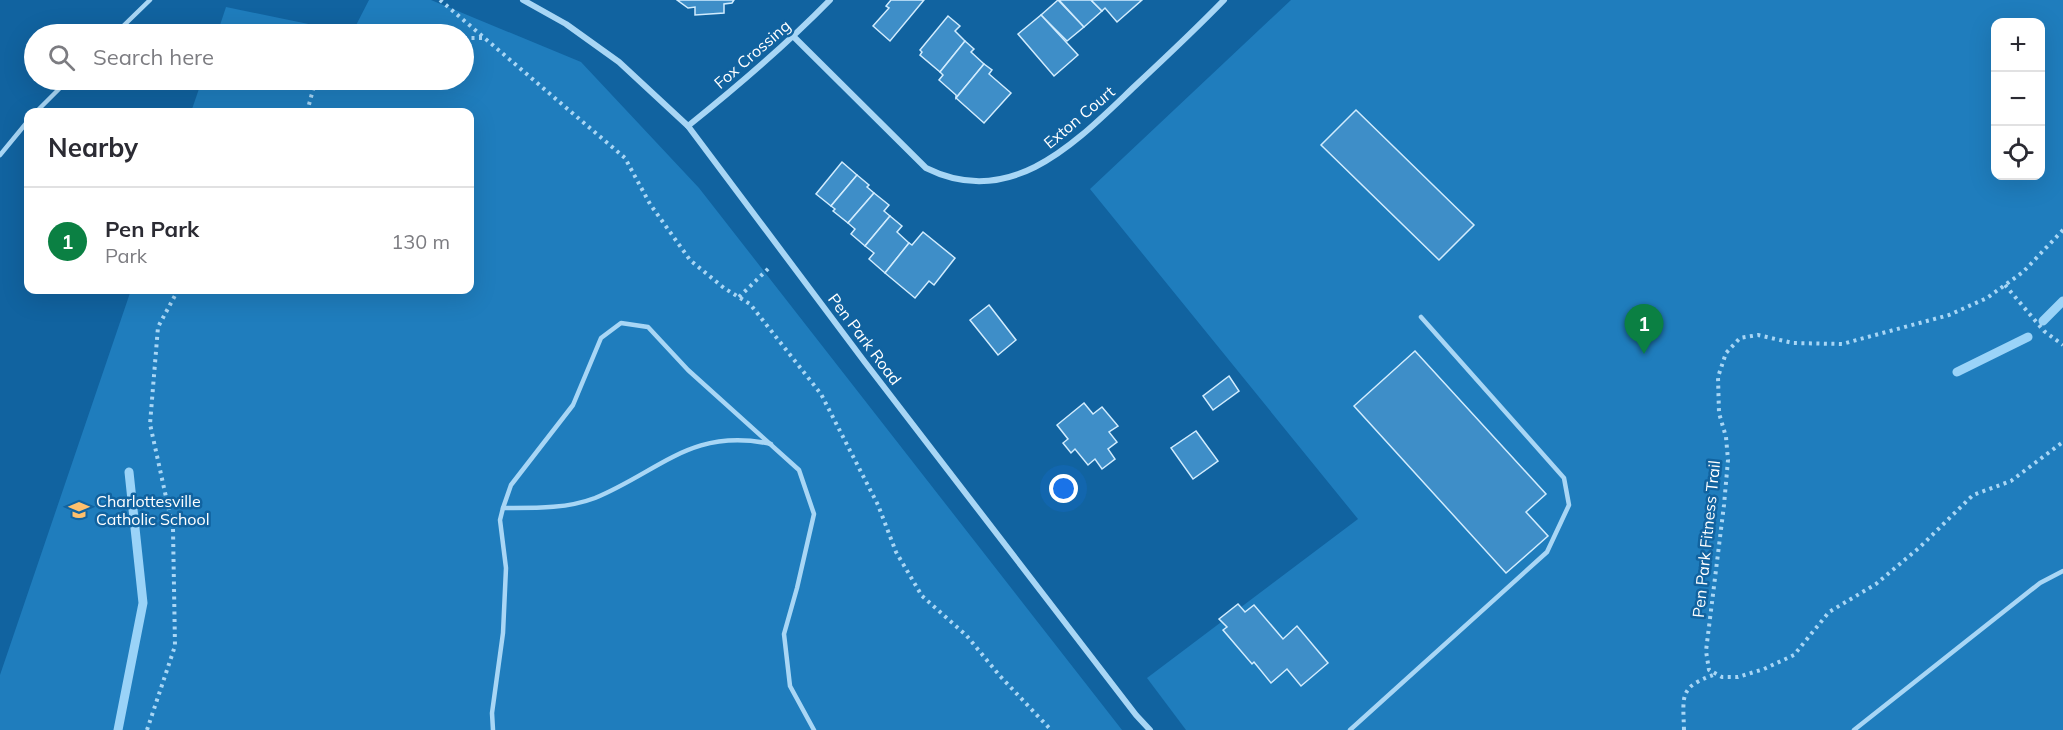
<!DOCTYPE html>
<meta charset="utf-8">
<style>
:root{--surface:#fff;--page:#f7f7f7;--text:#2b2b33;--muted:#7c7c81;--line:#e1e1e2;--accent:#0b8043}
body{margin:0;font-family:Mulish,sans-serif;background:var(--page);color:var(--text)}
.controls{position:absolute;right:18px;top:18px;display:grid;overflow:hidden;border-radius:12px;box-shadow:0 6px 24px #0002}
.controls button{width:54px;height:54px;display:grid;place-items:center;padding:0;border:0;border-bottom:2px solid var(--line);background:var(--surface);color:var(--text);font:30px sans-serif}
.you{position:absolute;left:1064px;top:489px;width:21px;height:21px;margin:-15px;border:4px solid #fff;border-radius:50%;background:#1a73e8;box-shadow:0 0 0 9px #1a73e833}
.badge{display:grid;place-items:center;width:39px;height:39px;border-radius:50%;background:var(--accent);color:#fff;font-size:20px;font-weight:700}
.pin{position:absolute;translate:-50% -50px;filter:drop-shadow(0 2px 3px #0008)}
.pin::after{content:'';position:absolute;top:32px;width:21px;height:18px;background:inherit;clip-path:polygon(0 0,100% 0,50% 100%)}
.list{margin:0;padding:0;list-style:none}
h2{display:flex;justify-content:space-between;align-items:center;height:78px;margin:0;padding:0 24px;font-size:26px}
h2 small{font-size:20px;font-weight:400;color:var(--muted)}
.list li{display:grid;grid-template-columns:39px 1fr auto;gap:18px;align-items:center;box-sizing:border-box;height:108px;padding:0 24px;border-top:2px solid var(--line)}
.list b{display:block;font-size:22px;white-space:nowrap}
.list p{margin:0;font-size:20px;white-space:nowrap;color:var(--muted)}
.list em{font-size:20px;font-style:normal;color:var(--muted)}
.icon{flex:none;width:33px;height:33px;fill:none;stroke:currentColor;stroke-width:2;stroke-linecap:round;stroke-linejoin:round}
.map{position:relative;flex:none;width:2063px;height:730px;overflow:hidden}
.search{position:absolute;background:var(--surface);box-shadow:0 6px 24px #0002;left:24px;top:24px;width:450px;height:66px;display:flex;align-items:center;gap:15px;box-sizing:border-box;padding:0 21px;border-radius:33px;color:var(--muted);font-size:22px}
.panel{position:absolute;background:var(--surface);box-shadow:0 6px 24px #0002;left:24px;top:108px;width:450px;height:186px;border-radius:12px}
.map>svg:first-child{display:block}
.green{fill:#1f7dbd;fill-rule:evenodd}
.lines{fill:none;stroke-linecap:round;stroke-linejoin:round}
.stream{stroke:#9ad3f8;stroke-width:9}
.building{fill:#3e8ec8;stroke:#d1ecfe;stroke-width:1.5}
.path{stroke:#a8d6f5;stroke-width:4;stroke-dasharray:3 4.5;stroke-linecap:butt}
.service{stroke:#a8d6f5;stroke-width:4.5}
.minor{stroke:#a8d6f5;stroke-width:6}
.labels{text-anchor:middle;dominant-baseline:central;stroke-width:5;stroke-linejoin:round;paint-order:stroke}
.street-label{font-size:16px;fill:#fff;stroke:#1163a0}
.poi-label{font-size:16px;fill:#fff;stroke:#1163a0;text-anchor:start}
</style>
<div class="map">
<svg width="2063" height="730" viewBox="0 0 2063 730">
<rect width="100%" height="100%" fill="#1163a0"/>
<!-- green -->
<g class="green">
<polygon points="369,0 431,0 581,62 699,188 1122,730 0,730 0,675 131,290 470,290 470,112 191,112 202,80 464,80 464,34 217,34 226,7 352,33"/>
<path d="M1291,0H2063V730H1186L1147,678L1358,519L1090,189ZM1996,22H2040V176H1996Z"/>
</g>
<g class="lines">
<!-- stream -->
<g class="stream">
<polyline points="2043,321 2063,301"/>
<polyline points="1957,372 2028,337"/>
<polyline points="118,730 143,603 129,472"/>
</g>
</g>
<!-- building -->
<g class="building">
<polygon points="677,0 734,0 732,3 724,4 724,13 695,15 695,7 688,8"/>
<polygon points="891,0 924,0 890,41 873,26 889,8 886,6"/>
<polygon points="1058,0 1084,27 1067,41 1041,15"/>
<polygon points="1059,0 1091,0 1102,11 1084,27"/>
<polygon points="1091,0 1142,0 1117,22 1105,8 1102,11"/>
<polygon points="1041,15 1078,55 1054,76 1018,34"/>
<polygon points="948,16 960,26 955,31 965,41 940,72 920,55 922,52 920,50"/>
<polygon points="965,41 974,49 971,52 984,64 956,98 956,95 939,80 943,75 940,72"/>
<polygon points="984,64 992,70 989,74 1011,93 984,123 956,98"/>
<polygon points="1356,110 1474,225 1439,260 1321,145"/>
<polygon points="842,162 857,175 831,206 816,194"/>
<polygon points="857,175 869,185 867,187 874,193 848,223 833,211 835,209 831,206"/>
<polygon points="874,193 889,205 884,211 890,216 865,246 851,234 855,229 848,223"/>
<polygon points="890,216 902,226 897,232 909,243 885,273 869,259 874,253 865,246"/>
<polygon points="923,232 955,258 934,285 929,281 915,298 885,273 909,243 912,245"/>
<polygon points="989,305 1016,340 998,355 970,320"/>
<polygon points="1415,351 1546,494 1526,512 1548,536 1506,573 1354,406"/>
<polygon points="1229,376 1239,391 1213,410 1203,396"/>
<polygon points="1084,403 1093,414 1102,407 1118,426 1109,432 1117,442 1108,449 1115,459 1102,469 1095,459 1088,465 1075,449 1071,453 1063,443 1068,439 1057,425"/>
<polygon points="1196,431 1218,461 1193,479 1171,448"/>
<polygon points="1238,604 1245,612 1254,605 1283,639 1297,626 1328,663 1301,686 1287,669 1271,683 1254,662 1252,664 1223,630 1227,627 1219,619"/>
</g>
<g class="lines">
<!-- path -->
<g class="path">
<polyline points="440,0 625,158 650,204 690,260 724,288 750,304 821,394 878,505 896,552 922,596 966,635 1000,676 1051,730"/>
<polyline points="464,38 483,38"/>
<polyline points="307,112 314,86 320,80"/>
<polyline points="2063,230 2023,272 1987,298 1949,315 1842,344 1793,343 1758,335 1740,338 1726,353 1718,377 1719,413 1726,437 1728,460 1724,505 1706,651 1709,670 1722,677 1738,677 1764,669 1794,655 1829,612 1876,584 1920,547 1973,495 2011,481 2063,442"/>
<polyline points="2005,285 2044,331 2063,345"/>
<polyline points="739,297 771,266"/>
<polyline points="147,730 175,646 173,529 150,424 158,327 178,290"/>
<path d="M1684,730C1683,694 1679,687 1716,674"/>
</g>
<!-- service -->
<g class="service">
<polyline points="115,34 150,0"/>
<polyline points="36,112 68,80"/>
<polyline points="0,155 28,121"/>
<path d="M503,508C534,508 566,509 595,498C660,471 692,427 771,444"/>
<polyline points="493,730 492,713 503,633 506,568 500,520 503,508 511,485 573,405 601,338 621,323 648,327 688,370 799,470 814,514 797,588 784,634 790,686 814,730"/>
<polyline points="1350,730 1547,552 1569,505 1564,478 1421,317"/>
<polyline points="1854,730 2040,583 2063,571"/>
</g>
<!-- minor -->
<g class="minor">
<polyline points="523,0 566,24 619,62 688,126 864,361 1136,715 1150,730"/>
<path d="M794,37L926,168C1012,211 1077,141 1135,86C1165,58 1195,30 1224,0"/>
<path d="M688,126C738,86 786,45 830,0"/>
</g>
</g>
<!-- icons -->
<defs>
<g id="school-bare" transform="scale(1.62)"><path d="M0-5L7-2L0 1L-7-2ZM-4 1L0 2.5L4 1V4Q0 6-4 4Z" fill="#ffc06c" stroke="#1163a0" stroke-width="2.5" paint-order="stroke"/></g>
</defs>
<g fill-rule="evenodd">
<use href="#school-bare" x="79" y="510"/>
</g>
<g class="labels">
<!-- street labels -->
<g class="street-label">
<text transform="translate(752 54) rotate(-41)">Fox Crossing</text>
<text transform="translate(1079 117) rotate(-40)">Exton Court</text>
<text transform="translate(865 339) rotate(53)">Pen Park Road</text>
<text transform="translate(1706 539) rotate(-84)">Pen Park Fitness Trail</text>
</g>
<!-- poi labels -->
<g class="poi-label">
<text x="96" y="501">Charlottesville<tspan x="96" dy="18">Catholic School</tspan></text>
</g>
</g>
</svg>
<div class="controls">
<button>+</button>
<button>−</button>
<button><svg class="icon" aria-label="locate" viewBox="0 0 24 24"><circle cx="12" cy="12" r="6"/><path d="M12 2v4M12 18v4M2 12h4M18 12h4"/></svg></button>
</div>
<div class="you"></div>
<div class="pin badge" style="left:1644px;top:354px">1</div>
<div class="search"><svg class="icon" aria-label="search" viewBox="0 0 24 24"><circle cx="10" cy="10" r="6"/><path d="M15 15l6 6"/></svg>Search here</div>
<section class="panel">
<h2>Nearby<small></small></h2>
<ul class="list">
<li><span class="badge">1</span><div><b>Pen Park</b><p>Park</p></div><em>130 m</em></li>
</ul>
</section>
</div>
